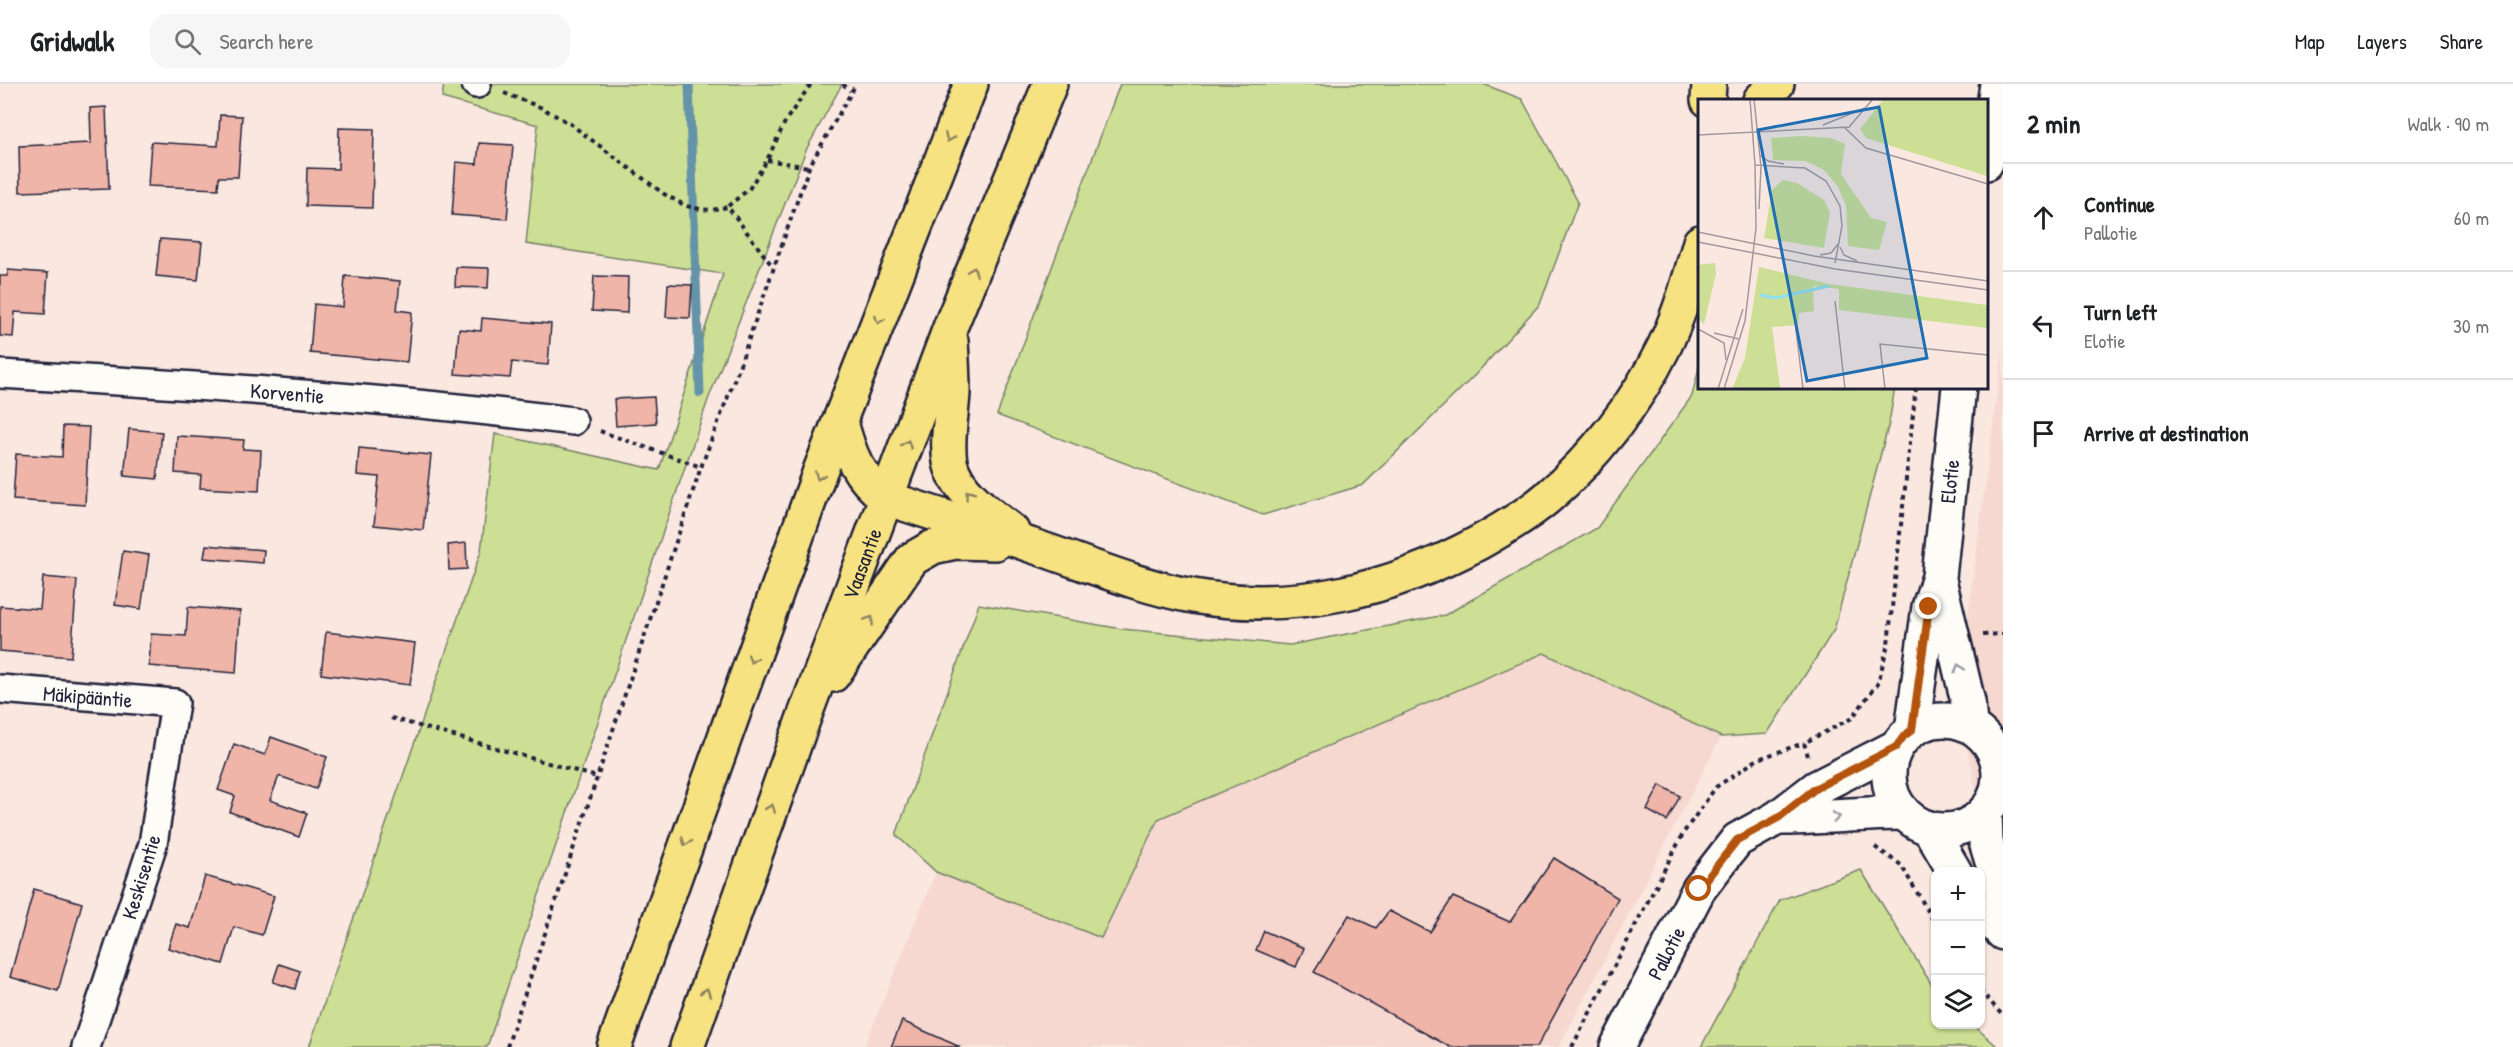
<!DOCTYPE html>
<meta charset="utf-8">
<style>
:root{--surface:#fff;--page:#f6f6f6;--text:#202124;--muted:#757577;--line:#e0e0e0}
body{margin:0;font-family:"Patrick Hand",sans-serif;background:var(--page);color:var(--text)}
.controls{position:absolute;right:18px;bottom:18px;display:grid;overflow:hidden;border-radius:12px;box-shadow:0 2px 4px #0004}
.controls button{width:54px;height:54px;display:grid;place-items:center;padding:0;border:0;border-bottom:2px solid var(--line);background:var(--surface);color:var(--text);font:30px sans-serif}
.stop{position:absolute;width:18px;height:18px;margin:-14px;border:4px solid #b45309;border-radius:50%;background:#fff}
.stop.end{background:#b45309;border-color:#fff;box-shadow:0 2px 6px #0008}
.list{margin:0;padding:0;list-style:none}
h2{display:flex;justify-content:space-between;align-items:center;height:78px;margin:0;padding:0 24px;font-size:26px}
h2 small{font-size:20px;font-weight:400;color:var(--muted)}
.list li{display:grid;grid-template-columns:39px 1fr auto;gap:18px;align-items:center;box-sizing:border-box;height:108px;padding:0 24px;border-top:2px solid var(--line)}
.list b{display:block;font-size:22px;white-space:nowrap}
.list p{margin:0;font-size:20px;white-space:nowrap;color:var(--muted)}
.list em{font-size:20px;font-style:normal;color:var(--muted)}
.icon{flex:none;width:33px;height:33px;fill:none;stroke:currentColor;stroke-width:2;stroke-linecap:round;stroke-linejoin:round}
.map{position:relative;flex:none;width:2003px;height:963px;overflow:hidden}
header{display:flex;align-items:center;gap:36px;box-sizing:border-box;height:84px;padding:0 30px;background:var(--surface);border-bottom:2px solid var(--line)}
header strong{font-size:28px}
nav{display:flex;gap:33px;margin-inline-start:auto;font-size:21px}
.search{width:420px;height:54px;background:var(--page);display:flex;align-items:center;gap:15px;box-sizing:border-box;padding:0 21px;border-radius:18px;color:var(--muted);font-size:22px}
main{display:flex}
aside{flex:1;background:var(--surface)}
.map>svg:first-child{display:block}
.built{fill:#f6d8d0}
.green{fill:#ccdf94;stroke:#778068;stroke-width:1.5}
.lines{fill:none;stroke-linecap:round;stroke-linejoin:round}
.stream{stroke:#6593a8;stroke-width:9}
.building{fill:#efb5a9;stroke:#22223b;stroke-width:1.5}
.minor-casing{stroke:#22223b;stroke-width:32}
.tertiary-casing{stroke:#22223b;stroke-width:38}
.secondary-casing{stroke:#22223b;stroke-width:38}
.primary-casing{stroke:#22223b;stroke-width:38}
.trunk-casing{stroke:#22223b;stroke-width:38}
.path{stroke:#22223b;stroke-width:4;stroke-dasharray:4.5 4.5;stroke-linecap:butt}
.minor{stroke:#fdfcf7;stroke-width:27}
.tertiary{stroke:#fdfcf7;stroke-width:33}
.secondary{stroke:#fdfcf7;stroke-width:33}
.primary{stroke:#f7e281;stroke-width:33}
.trunk{stroke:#f7e281;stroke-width:33}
.oneway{stroke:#8c825e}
.oneway2{stroke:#9a9aa2}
.route{stroke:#b45309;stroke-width:8}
.labels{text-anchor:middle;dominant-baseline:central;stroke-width:5;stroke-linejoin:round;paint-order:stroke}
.street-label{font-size:21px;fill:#22223b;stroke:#fdfcf7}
.inset-river{fill:none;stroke:#91dff0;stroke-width:3}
.inset-road{fill:none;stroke:#a3989e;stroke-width:1.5}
.view{fill:#1f6fb2;fill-opacity:0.15;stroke:#1f6fb2;stroke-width:3}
.inset-edge{fill:none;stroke:#22223b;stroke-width:3}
</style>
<header>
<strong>Gridwalk</strong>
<div class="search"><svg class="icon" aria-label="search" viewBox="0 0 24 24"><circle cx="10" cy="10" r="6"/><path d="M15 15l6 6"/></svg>Search here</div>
<nav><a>Map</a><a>Layers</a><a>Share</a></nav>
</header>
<main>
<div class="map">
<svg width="2003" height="963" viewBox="0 0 2003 963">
<rect width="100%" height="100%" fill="#f9e7e0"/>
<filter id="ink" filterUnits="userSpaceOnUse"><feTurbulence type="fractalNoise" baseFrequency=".0167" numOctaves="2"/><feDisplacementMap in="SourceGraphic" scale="12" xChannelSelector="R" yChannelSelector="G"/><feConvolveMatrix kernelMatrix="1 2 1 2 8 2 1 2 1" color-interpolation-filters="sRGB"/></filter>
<g filter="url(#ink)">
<!-- built -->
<g class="built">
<polygon points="2003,265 2003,776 1983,740 1965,653 1962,579"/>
<polygon points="1544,569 1721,653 1559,963 864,963 936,788 1101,854 1158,735"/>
</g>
<!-- green -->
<g class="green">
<polygon points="444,0 842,0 806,66 708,316 487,963 309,963 481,467 495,350 659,386 723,190 526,160 538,41 442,14"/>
<polygon points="1120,0 1483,0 1522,15 1578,118 1540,220 1476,290 1363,401 1263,431 997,331"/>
<polygon points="1700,280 1700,303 1895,303 1889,339 1834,546 1767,650 1721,653 1544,569 1158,735 1101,854 936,788 896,751 979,520 1122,545 1290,561 1445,531 1597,444 1692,312"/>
<polygon points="1861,786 1935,906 1936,940 1973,941 1998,963 1701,963 1780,816"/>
</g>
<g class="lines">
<!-- stream -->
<polyline class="stream" points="689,0 700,309"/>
</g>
<!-- building -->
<g class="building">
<polygon points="106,23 109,105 20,108 19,62 91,59 90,24"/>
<polygon points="220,31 242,32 238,93 219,93 218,105 148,102 151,58 218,62"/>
<polygon points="339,44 374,45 372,124 306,122 307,84 338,85"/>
<polygon points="479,59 513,61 507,135 452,131 456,78 477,80"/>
<polygon points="160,155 202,158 198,196 156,192"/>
<polygon points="456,183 489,184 488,204 455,203"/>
<polygon points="8,186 48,189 45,230 15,228 13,253 0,252 0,192 8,192"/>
<polygon points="345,192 400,197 397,226 412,228 407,278 310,269 314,220 343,223"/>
<polygon points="594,192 628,193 627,229 592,227"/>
<polygon points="668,200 692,201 690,234 666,233"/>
<polygon points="482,234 551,240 548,281 512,278 510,294 455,290 459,245 481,247"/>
<polygon points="654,313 656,339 616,342 614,315"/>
<polygon points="63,342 89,343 85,421 13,416 16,370 62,373"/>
<polygon points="129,345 162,348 157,395 124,392"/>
<polygon points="177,352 244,356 243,365 261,366 259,407 200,404 201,391 175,389"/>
<polygon points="359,364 431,371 423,446 374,441 379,393 357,391"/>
<polygon points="466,459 467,485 449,486 448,461"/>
<polygon points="206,461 264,466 263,479 204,474"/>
<polygon points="123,467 149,471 141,525 115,521"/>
<polygon points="43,493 77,496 71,573 0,567 0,522 40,525"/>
<polygon points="188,523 240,527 236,589 149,582 151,550 186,552"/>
<polygon points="326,548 415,559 410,601 321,590"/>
<polygon points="271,653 327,673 316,705 279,692 270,716 307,729 299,753 230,728 235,712 218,706 234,660 265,671"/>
<polygon points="1660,701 1680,712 1667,737 1647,726"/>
<polygon points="1554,774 1618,814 1537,963 1450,963 1314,888 1349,831 1376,844 1389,827 1430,848 1453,813 1510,838"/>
<polygon points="205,792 274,812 262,851 234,843 223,880 168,864 176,840 190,844"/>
<polygon points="34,805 82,819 58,907 10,893"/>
<polygon points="1264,847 1304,864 1296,883 1256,866"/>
<polygon points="279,880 300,887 295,905 273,898"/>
<polygon points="902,937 960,963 891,963"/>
</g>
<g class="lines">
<!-- minor casing -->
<g class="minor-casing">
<g id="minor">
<polyline points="476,0 477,0"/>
<path id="s1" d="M0,290C191,301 383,313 573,337"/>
<path id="s2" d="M0,605L175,619L153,760L86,963"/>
</g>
</g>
<!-- tertiary casing -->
<g class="tertiary-casing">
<g id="tertiary">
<path d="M1777,734C1820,734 1862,729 1904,729"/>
<path id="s3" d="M1617,963L1699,805L1737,756L1777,734L1816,704L1896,663"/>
</g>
</g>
<!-- secondary casing -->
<g class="secondary-casing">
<g id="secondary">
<polyline points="1986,79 1997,0"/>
<polyline points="1940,500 1968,618 1970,641"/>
<circle cx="1944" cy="691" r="55"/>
<path id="s4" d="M1912,646L1929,523L1939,493L1959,303"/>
<polyline points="1985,727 1986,758 2003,813"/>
<polyline points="1929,744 1955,788"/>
<polyline points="1980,826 2003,849"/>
</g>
</g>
<!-- primary casing -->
<g class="primary-casing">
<polyline id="primary" points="1760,16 1777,0"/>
</g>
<!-- trunk casing -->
<g class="trunk-casing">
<g id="trunk">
<polyline points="1708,16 1709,0"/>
<path d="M951,257C952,274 953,291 953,308C952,331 946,355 950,378C956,407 990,430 1012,447"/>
<path d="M841,338C850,372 857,391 886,414C934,430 982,444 1030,461C1085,479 1137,502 1193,512C1293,530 1392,506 1480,458C1503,445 1527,431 1547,414C1594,374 1637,318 1664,263C1680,230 1690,194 1700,158"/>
<polyline points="833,591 912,475 933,463 956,458 995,459"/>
<polyline points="614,963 820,387 971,0"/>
<path id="s5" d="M687,963L803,636L951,241L1050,0"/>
</g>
</g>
<!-- path -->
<g class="path">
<polyline points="843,0 850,7"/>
<polyline points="504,9 540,23 569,39 664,110 686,122 700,125 711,126 728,123 773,183"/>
<polyline points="767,76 809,83"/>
<polyline points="728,122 749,105 767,76 786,36 811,0"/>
<polyline points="600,347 701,383"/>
<polyline points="1983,551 2003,550"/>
<polyline points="391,634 597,693"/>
<polyline points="1808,672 1804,659 1852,634 1878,599 1888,560 1916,303"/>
<polyline points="1875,763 1901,781 1936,841"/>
<polyline points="1980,906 2003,932"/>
<polyline points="507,963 701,383 737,289 809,83 856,0"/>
<polyline points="1572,963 1684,748 1716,703 1758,675 1804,659"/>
</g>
<!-- minor -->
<use href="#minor" class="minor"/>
<!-- tertiary -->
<use href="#tertiary" class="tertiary"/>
<!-- secondary -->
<use href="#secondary" class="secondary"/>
<!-- primary -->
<use href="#primary" class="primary"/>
<!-- trunk -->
<use href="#trunk" class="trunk"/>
</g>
<!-- one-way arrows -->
<defs><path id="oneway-chevron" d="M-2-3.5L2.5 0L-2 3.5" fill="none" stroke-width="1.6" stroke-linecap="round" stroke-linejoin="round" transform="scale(1.5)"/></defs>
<g class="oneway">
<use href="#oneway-chevron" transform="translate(949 54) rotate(112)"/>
<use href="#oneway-chevron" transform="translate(973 187) rotate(-68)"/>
<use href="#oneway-chevron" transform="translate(879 236) rotate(111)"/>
<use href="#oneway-chevron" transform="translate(907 360) rotate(-70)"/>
<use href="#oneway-chevron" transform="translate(819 392) rotate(111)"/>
<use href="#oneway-chevron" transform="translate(969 410) rotate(-127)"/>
<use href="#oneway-chevron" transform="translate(870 536) rotate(-56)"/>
<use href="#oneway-chevron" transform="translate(752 575) rotate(110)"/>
<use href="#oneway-chevron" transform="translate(771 724) rotate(-70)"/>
<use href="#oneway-chevron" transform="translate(686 758) rotate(110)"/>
<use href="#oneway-chevron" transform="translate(706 908) rotate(-71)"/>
</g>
<g class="oneway2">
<use href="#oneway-chevron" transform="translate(1959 584) rotate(-105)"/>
<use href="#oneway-chevron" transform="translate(1836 733) rotate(-7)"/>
</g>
</g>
<g class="lines" filter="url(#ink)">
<!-- route -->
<polyline class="route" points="1699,805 1737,756 1778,734 1816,704 1896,663 1904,652 1912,646 1929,523"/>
</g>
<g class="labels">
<!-- street labels -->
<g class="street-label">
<text stroke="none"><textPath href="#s1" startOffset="288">Korventie</textPath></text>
<text stroke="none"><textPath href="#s4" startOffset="252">Elotie</textPath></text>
<text stroke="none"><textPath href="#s5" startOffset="514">Vaasantie</textPath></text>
<text stroke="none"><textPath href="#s2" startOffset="88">Mäkipääntie</textPath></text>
<text transform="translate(141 793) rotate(-73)">Keskisentie</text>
<text stroke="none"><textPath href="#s3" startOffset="106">Pallotie</textPath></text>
</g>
</g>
<!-- overview -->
<g transform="translate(1698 15)">
<rect width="290" height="290" fill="#f9e7e0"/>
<path d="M186,0H289V77L168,39L162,30ZM105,37L133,39L147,45L143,75L173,119L189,123L181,151L150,147L148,107L140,88L126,71L107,62L75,61L73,39ZM85,81L99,84L126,101L132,113L126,149L66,139L74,91ZM17,164L18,175L6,225L0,220V166ZM61,168L131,185L289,206V229L141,211V190L115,187L116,212L101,214L100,226L74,228L82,289L34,290L47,259Z" fill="#ccdf94"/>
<path class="inset-river" d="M62,196L78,199L131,187"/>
<path class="inset-road" d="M52,0L57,66M56,0L63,68M125,26L167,9M146,28L168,49L290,85M0,36L151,28L175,0M62,56L70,62L86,65M61,110L63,68M58,130L57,66L107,69L128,82L142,107L144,127L137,164M0,133L116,157L290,182M0,143L137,170L290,191M142,148L146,156L159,162M122,156L133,154L140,145M137,202L147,290M97,222L105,290M0,230L26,244L28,261M16,234L41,240M20,290L45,210M26,290L47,222L58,129M187,290L182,245L290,256"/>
<path class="view" d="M181,8L229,259L109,282L60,31Z"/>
<rect width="290" height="290" class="inset-edge"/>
</g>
</svg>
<div class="controls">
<button>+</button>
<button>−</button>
<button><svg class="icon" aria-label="layers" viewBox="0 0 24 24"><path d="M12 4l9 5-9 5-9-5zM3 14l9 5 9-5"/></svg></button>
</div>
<div class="stop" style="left:1699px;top:805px"></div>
<div class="stop end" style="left:1929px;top:523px"></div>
</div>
<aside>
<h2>2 min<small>Walk · 90 m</small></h2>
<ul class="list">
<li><svg class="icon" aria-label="ahead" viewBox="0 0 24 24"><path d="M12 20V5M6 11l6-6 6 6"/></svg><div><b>Continue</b><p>Pallotie</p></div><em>60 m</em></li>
<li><svg class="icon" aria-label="left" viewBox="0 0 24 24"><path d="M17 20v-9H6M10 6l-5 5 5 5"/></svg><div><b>Turn left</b><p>Elotie</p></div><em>30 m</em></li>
<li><svg class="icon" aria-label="arrive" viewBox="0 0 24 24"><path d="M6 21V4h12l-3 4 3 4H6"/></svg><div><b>Arrive at destination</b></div></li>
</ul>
</aside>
</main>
